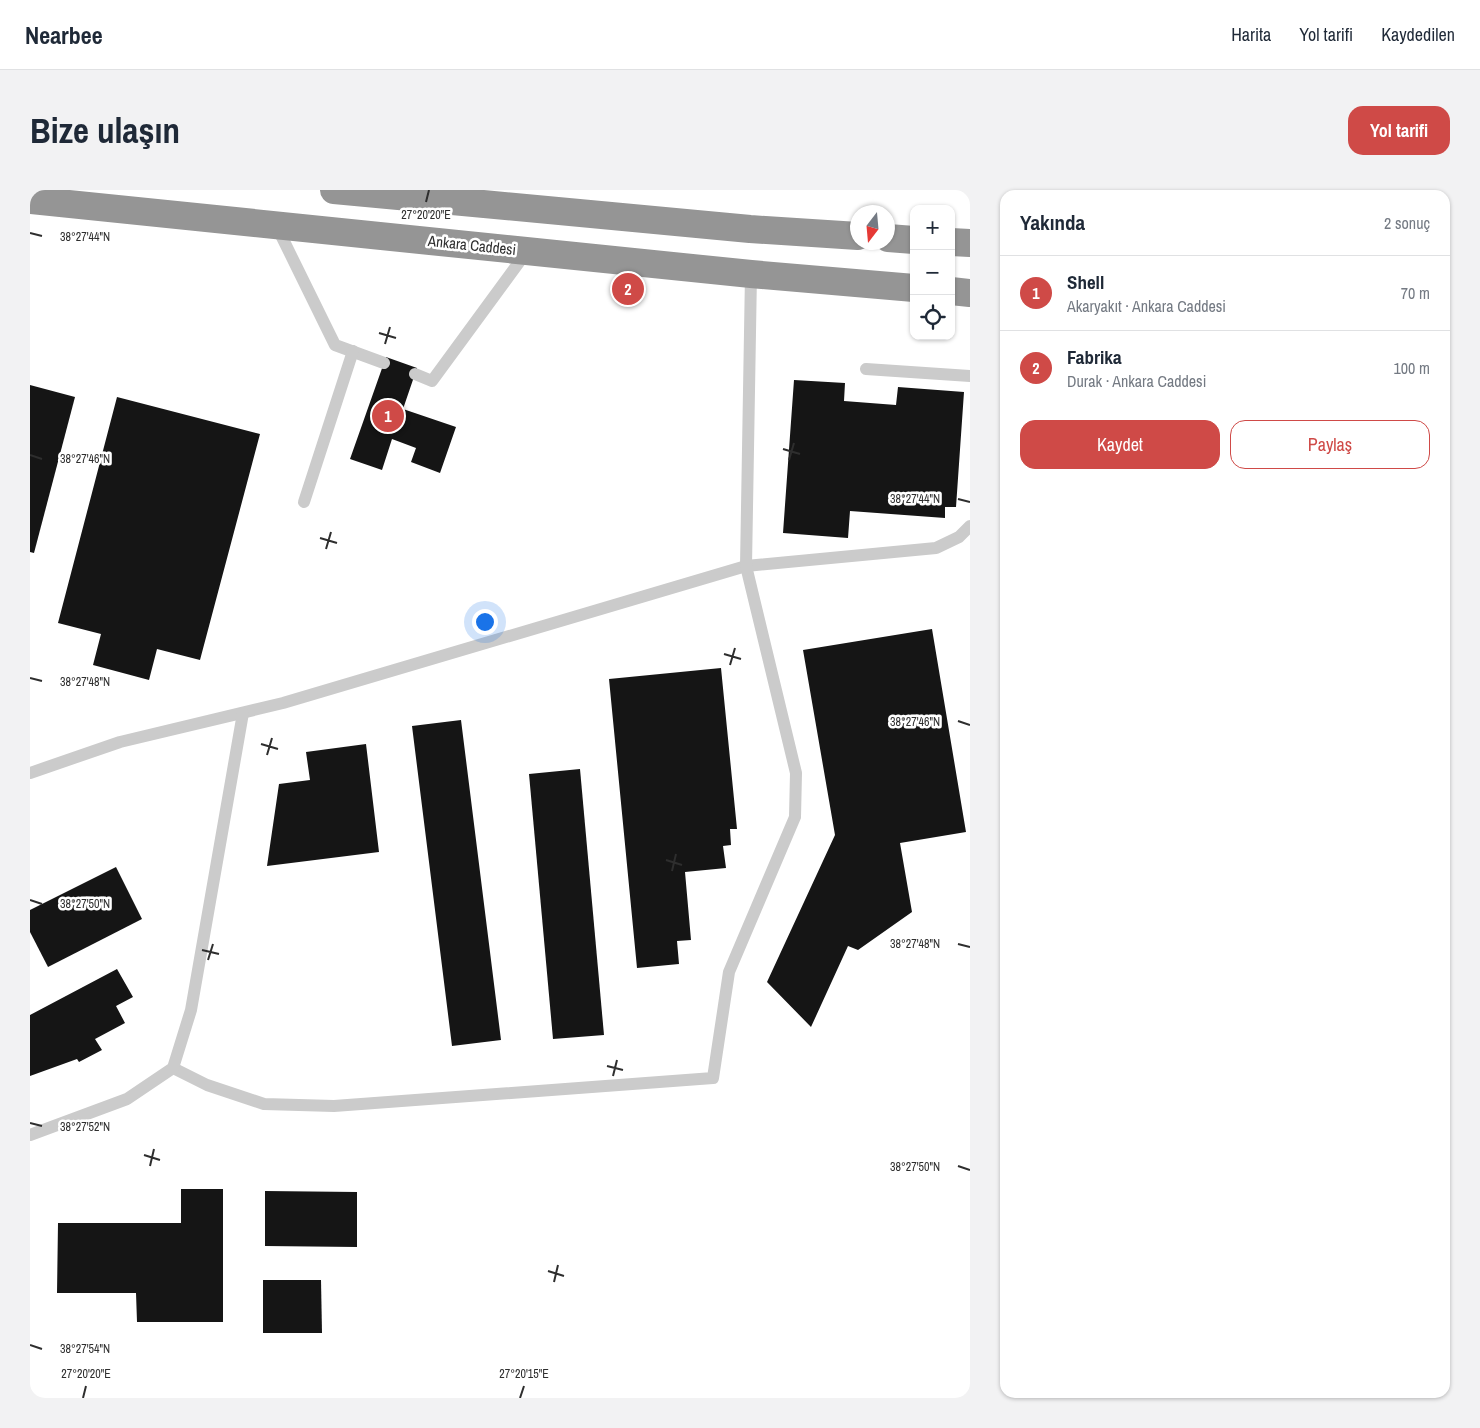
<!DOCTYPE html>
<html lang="tr">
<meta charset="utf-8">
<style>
:root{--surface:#fff;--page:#f2f2f3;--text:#1f2937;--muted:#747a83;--line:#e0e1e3;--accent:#cf4a47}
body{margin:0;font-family:"Archivo Narrow",sans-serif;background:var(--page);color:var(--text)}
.controls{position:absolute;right:15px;top:15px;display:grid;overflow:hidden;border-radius:10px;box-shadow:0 1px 4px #0004}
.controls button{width:45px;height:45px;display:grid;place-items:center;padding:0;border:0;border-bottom:1px solid var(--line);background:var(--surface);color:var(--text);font:25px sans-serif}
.compass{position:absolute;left:820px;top:15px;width:45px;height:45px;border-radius:50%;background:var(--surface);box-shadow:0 1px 4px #0004;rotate:196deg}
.you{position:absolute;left:454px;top:431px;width:18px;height:18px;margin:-12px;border:4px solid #fff;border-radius:50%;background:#1a73e8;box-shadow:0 0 0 8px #1a73e833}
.badge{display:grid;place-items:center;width:32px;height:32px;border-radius:50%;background:var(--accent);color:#fff;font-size:16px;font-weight:700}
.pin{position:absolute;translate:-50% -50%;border:2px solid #fff;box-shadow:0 1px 5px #0006}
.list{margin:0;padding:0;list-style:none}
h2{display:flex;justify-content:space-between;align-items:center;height:65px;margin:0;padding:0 20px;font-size:21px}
h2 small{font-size:16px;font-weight:400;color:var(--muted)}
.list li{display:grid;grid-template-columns:32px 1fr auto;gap:15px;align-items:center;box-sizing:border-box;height:75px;padding:0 20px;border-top:1px solid var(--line)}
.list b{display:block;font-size:19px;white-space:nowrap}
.list p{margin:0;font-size:16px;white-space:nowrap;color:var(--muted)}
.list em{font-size:16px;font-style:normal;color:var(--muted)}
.actions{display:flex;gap:10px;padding:15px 20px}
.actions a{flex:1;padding:11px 0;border:1px solid var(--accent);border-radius:15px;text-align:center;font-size:18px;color:var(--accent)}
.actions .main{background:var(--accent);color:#fff}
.icon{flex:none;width:28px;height:28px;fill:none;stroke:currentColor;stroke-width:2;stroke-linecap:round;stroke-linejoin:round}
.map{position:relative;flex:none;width:940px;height:1208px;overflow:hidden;border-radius:15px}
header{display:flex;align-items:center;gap:30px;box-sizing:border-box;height:70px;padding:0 25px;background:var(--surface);border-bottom:1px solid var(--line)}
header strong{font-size:24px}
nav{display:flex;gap:28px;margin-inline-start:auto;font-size:18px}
.intro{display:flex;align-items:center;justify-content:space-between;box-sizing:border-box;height:120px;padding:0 30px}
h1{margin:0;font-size:35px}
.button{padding:12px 22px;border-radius:15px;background:var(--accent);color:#fff;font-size:18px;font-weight:700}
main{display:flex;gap:30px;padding:0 30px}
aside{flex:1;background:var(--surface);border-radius:15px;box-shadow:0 1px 4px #0004}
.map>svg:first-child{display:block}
.building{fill:#151515}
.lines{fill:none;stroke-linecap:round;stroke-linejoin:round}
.lane{stroke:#cbcbcb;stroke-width:12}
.highway{stroke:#959595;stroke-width:28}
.ticks{fill:none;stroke:#2e2e2e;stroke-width:2}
.labels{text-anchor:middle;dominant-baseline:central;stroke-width:5;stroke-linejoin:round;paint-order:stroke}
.street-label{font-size:15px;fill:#2e2e2e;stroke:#fff}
.ticks-label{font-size:12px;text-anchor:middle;fill:#2e2e2e;stroke:#fff;stroke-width:5;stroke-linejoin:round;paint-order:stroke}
</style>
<header>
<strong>Nearbee</strong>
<nav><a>Harita</a><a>Yol tarifi</a><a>Kaydedilen</a></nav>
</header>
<div class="intro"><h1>Bize ulaşın</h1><a class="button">Yol tarifi</a></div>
<main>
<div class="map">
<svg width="940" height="1208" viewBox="0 0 940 1208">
<rect width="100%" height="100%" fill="#fff"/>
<!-- building -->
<g class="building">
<polygon points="356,167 387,178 373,219 426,237 410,283 381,272 386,258 362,249 352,280 320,269"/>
<polygon points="764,190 815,193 814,211 866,215 868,197 934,202 926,317 915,317 915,328 820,321 818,348 753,343"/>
<polygon points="0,195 45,207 4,363 0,362"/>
<polygon points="87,207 230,244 170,470 127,459 119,490 63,475 71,444 28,433"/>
<polygon points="902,439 936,642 870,653 882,722 828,760 818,756 781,837 737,792 805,645 773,460"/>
<polygon points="691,478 707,639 700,639 701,655 693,656 696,678 655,682 661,750 647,751 649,774 607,778 579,489"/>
<polygon points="431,530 471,850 422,856 382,536"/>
<polygon points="336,554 349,662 237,676 249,594 280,590 276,562"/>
<polygon points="550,579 574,845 523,849 499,584"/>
<polygon points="86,677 112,729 18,777 0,742 0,720"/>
<polygon points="87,779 103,807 86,816 95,833 65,849 72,860 49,872 47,869 0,886 0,825"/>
<polygon points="151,999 193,999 193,1132 107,1132 106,1103 27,1103 28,1033 151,1033"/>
<polygon points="235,1001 327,1002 327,1057 235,1056"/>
<polygon points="233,1090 291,1090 292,1143 233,1143"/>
</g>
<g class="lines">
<!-- lane -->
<g class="lane">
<polyline points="246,35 305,155 354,173"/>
<polyline points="836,179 940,186"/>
<polyline points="385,184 402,191 498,60"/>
<polyline points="274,312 323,161"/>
<polyline points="0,583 90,552 253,513 716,376 906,358 929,347 940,336"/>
<polyline points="143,878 177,895 234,914 304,916 683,888 699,782 765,627 766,583 716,376 721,84"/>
<polyline points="0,945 97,909 143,878 161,820 213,523"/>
</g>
<!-- highway -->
<g class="highway">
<polyline points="304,0 720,39 828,46"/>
<polyline points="0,10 721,84 884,98"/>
<polyline points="858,48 884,50"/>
<polyline points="921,52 940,53"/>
<polyline points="921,101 940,103"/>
</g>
</g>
<!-- ticks -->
<path class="ticks" d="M396,12L399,0M0,43L12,46M349,143L366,148M355,154L360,137M753,259L770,264M0,265L12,269M759,270L764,253M928,309L940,312M290,348L307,353M296,359L301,342M694,464L711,469M700,475L705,458M0,488L12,491M928,531L940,535M231,554L248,559M237,565L242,548M636,670L652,675M642,681L646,664M0,710L12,714M928,754L940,757M172,760L189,764M178,770L183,754M577,876L593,880M583,886L587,870M0,933L12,936M114,965L130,970M120,976L124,959M928,976L940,980M518,1081L534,1086M524,1092L528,1075M0,1155L12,1159M53,1208L56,1196M490,1208L494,1196"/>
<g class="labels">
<!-- street labels -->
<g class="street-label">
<text transform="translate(442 55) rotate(6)">Ankara Caddesi</text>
</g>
</g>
<g class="ticks-label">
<text x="396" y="29">27°20'20"E</text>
<text x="55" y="51">38°27'44"N</text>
<text x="55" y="273">38°27'46"N</text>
<text x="885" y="313">38°27'44"N</text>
<text x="55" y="496">38°27'48"N</text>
<text x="885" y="536">38°27'46"N</text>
<text x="55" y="718">38°27'50"N</text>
<text x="885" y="758">38°27'48"N</text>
<text x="55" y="941">38°27'52"N</text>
<text x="885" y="981">38°27'50"N</text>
<text x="55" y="1163">38°27'54"N</text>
<text x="56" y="1188">27°20'20"E</text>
<text x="494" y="1188">27°20'15"E</text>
</g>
</svg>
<div class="controls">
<button>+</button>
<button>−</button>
<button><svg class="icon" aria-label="locate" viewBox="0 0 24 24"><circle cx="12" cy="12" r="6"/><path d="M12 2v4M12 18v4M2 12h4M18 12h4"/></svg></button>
</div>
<svg class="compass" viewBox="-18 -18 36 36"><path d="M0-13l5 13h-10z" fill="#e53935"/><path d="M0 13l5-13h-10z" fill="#747a83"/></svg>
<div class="you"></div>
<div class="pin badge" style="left:358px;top:226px">1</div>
<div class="pin badge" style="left:598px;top:99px">2</div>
</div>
<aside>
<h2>Yakında<small>2 sonuç</small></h2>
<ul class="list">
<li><span class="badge">1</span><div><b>Shell</b><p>Akaryakıt · Ankara Caddesi</p></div><em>70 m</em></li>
<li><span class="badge">2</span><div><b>Fabrika</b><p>Durak · Ankara Caddesi</p></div><em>100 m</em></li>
</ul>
<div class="actions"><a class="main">Kaydet</a><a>Paylaş</a></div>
</aside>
</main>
